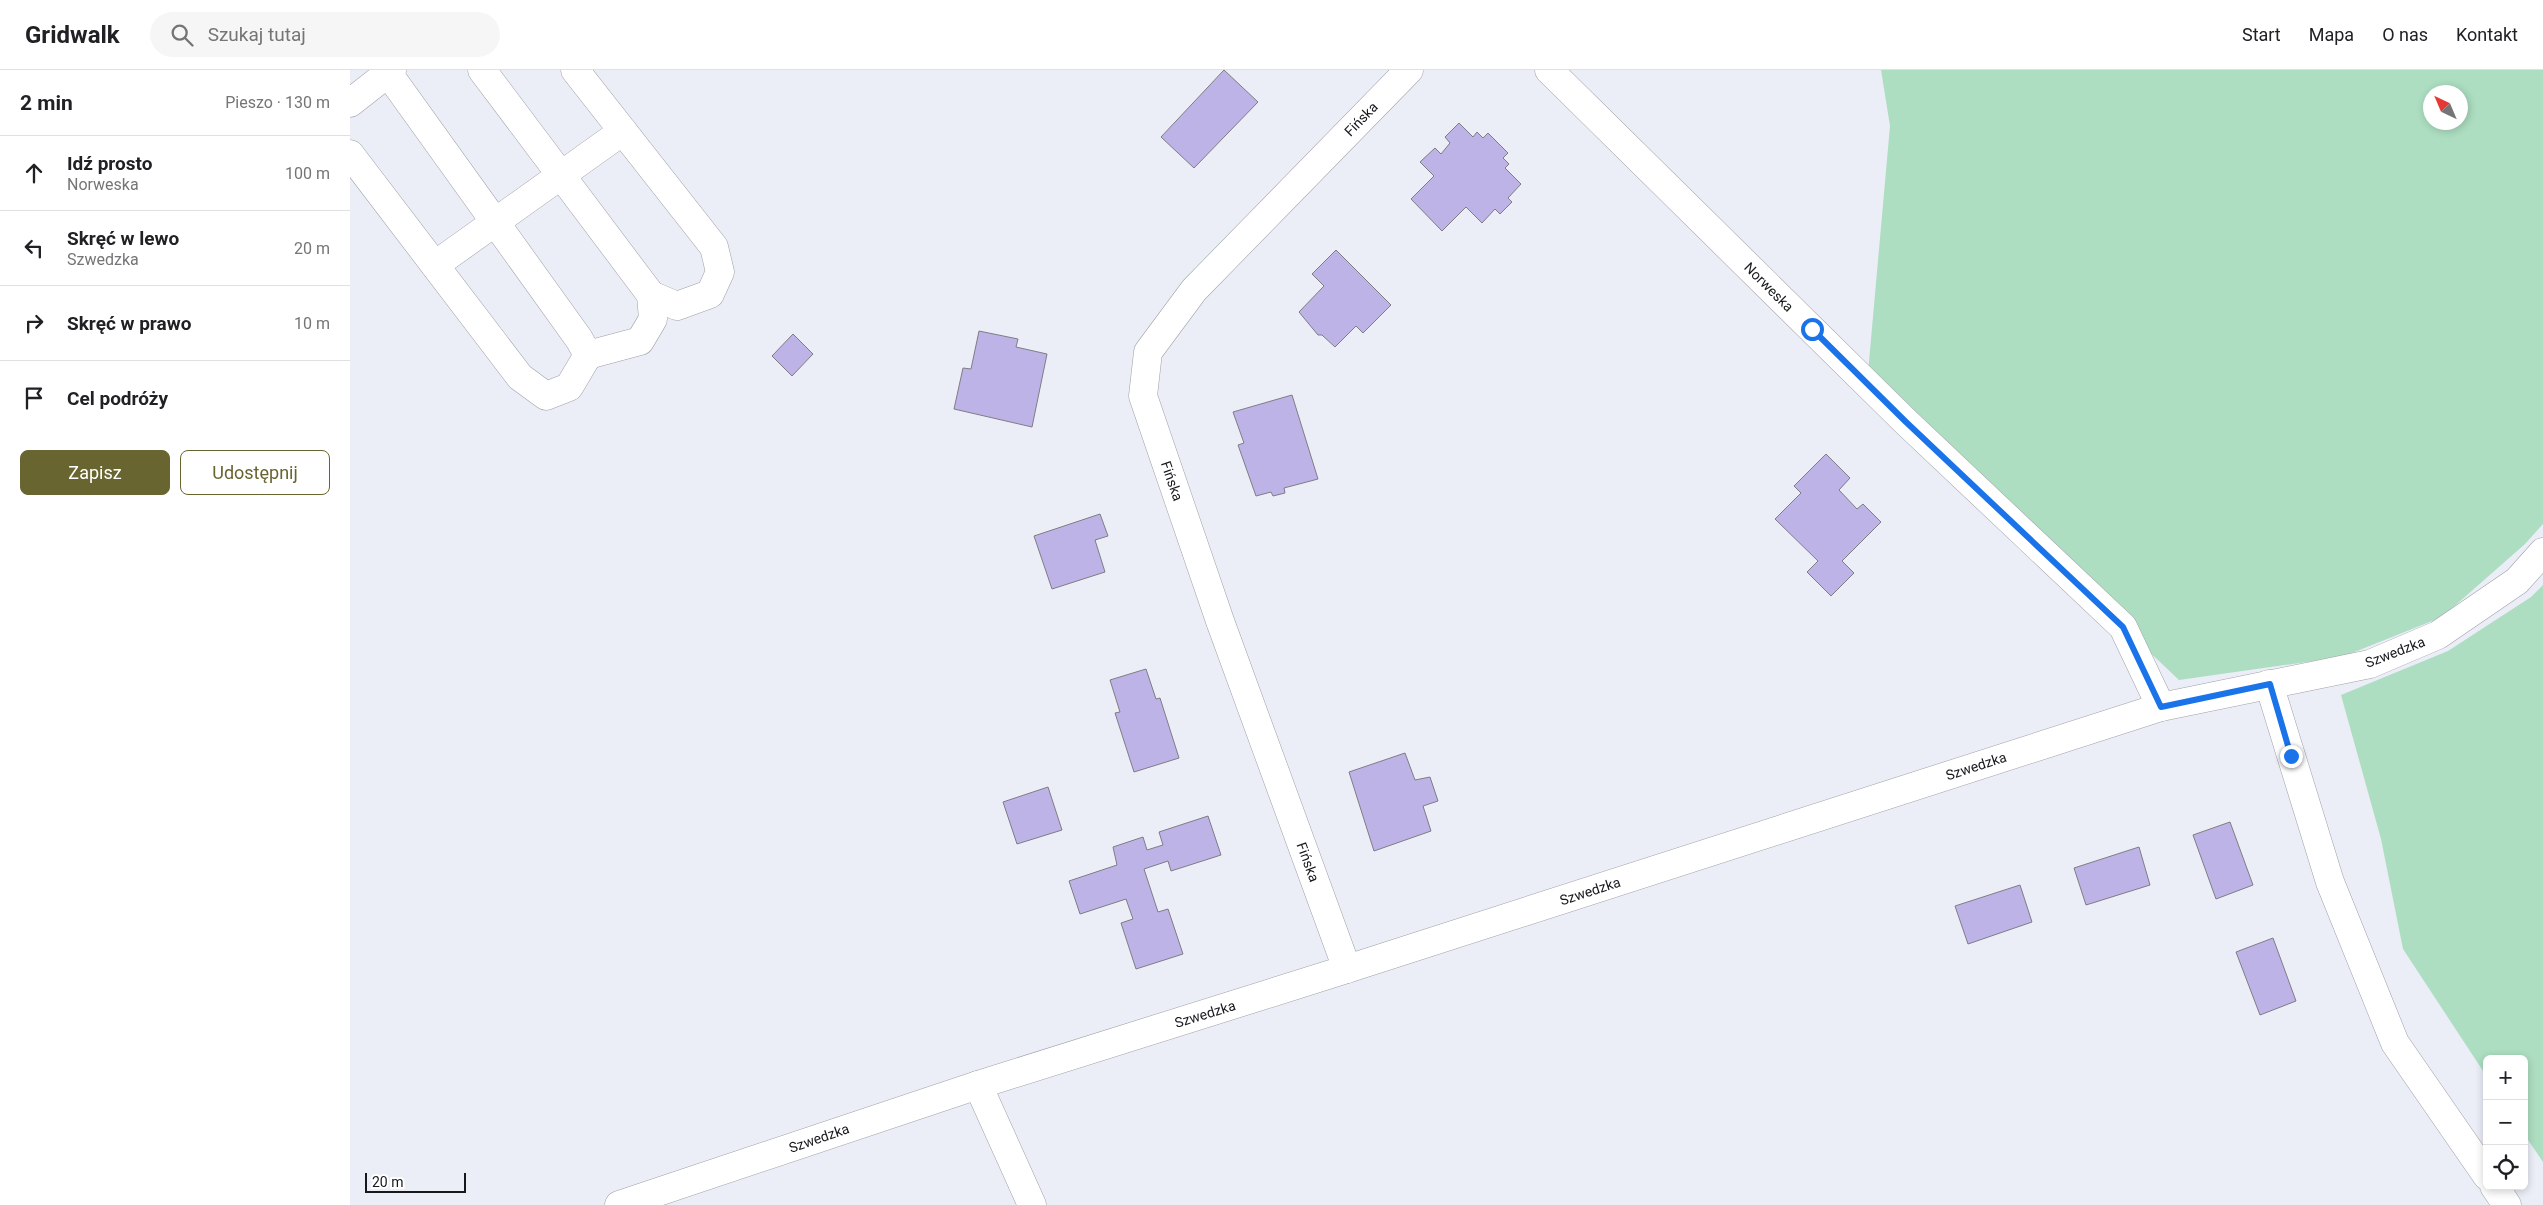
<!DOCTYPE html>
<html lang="pl">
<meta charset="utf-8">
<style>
:root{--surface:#fff;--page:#f6f6f6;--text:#202124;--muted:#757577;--line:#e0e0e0;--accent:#696531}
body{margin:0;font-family:Roboto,sans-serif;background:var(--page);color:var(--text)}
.controls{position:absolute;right:15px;bottom:15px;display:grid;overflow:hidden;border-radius:8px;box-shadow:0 2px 8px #0003}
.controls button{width:45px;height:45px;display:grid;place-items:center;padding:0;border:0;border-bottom:1px solid var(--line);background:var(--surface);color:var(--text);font:25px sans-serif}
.compass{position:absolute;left:2073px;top:15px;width:45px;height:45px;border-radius:50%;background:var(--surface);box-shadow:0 2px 8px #0003;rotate:316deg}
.scale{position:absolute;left:15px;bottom:12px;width:101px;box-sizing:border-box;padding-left:5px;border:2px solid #17181b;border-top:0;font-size:14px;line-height:18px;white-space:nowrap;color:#17181b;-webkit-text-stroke:4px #fff;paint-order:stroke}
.stop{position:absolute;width:15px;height:15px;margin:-11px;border:4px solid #1a73e8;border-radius:50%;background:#fff}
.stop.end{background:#1a73e8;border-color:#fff;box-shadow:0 1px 5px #0008}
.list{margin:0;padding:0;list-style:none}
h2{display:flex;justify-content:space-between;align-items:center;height:65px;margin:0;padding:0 20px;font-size:21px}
h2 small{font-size:16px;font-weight:400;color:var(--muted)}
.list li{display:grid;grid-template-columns:32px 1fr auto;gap:15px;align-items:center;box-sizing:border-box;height:75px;padding:0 20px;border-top:1px solid var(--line)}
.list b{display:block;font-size:19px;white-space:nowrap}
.list p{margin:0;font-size:16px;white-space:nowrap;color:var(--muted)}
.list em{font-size:16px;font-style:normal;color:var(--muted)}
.actions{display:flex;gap:10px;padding:15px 20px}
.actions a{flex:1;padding:11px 0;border:1px solid var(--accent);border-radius:8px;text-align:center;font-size:18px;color:var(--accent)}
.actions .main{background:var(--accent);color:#fff}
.icon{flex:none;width:28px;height:28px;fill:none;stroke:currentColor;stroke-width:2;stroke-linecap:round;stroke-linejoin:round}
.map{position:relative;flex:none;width:2193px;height:1135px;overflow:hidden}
header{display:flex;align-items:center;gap:30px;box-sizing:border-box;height:70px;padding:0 25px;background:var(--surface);border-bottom:1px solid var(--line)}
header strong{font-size:24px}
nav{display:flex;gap:28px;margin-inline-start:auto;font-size:18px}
.search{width:350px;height:45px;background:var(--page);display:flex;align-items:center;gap:12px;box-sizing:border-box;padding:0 18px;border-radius:28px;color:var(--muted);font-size:19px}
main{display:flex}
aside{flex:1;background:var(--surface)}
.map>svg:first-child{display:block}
.green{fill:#addec1;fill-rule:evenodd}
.building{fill:#beb3e6;stroke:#7e7d85}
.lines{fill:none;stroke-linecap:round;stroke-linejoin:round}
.minor-casing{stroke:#9fa1aa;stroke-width:29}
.minor{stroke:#fff;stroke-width:28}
.route{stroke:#1a73e8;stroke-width:6}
.labels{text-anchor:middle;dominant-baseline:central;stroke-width:4;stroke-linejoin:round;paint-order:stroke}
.street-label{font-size:14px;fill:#17181b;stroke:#fff}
</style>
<header>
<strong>Gridwalk</strong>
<div class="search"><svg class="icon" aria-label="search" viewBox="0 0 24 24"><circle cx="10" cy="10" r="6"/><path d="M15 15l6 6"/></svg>Szukaj tutaj</div>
<nav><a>Start</a><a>Mapa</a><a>O nas</a><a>Kontakt</a></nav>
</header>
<main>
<aside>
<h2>2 min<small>Pieszo · 130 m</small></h2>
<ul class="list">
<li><svg class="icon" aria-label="ahead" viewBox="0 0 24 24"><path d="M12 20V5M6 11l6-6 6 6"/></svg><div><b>Idź prosto</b><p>Norweska</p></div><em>100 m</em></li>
<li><svg class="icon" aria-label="left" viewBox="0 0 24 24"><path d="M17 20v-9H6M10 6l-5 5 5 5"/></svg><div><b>Skręć w lewo</b><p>Szwedzka</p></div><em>20 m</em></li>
<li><svg class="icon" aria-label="right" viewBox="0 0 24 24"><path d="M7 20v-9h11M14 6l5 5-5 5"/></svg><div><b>Skręć w prawo</b></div><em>10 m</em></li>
<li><svg class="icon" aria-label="arrive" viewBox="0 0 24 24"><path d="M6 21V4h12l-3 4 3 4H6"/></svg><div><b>Cel podróży</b></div></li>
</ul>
<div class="actions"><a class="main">Zapisz</a><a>Udostępnij</a></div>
</aside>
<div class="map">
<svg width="2193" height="1135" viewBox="0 0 2193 1135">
<rect width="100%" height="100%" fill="#ebedf7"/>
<!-- green -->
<g class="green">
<path d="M1531,0H2193V454L2175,474L2092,547L1992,587L1829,610L1517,314L1540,56ZM2080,22H2110V52H2080Z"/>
<polygon points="2193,515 2193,1092 2174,1064 2174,989 2137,989 2137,1007 2053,879 2031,769 1991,625 2098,581 2181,527"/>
</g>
<!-- building -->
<g class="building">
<polygon points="874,0 908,32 844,98 811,67"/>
<polygon points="1109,53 1123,67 1127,62 1133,68 1138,63 1158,83 1153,88 1159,94 1155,98 1171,114 1158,128 1162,132 1150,144 1145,139 1132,153 1116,137 1092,161 1061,129 1084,106 1070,92 1085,78 1091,84 1100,73 1095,67"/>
<polygon points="986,180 1041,235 1013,263 1006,256 985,277 972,265 968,265 949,242 974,216 962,204"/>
<polygon points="629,261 668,269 666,277 697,284 682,357 604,339 613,298 621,299"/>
<polygon points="443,264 463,284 442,306 422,286"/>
<polygon points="942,325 968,409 934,418 935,423 923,426 921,422 906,426 888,375 894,373 883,342"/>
<polygon points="1476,384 1500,408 1489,420 1507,439 1513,434 1531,452 1492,491 1504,503 1481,526 1457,502 1468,491 1425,449 1451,423 1444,416"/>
<polygon points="750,444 758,466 745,470 755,502 702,519 684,466"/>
<polygon points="796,599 806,629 810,628 829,688 784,702 765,643 770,642 760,610"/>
<polygon points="1055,683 1065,710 1080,707 1088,731 1073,736 1081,761 1024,781 999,702"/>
<polygon points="698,717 712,760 667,774 653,732"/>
<polygon points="858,746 871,785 821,801 818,791 794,799 808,842 818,839 833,884 786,899 771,853 783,849 776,829 730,844 719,811 767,795 763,777 793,767 797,780 813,775 809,762"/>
<polygon points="1880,752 1903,815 1866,829 1843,765"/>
<polygon points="1789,777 1800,815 1736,835 1724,798"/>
<polygon points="1670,815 1682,852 1618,874 1605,836"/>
<polygon points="1923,868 1946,931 1910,945 1886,882"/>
</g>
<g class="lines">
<!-- minor casing -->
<g class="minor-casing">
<g id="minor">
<polyline points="132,0 301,225"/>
<polyline points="225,0 364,177 370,202 360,224 327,236 301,225 303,249 290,271 238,285"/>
<polyline points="1199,0 1556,352 1773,557 1811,637"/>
<polyline points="0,33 42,0"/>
<polyline points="0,84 170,307 196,326 219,317 238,285 229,269 38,3"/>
<polyline points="85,195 273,61"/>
<polyline points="1919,614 1980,812 2045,973 2137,1106"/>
<polyline points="997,899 870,551 793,326 798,282 844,220 1059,0"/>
<polyline points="628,1015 682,1135"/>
<polyline points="2144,1116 2157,1135"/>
<polyline points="269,1135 628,1015 997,899 1811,637 2020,594 2088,565 2167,511 2193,482"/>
</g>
</g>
<!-- minor -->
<use href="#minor" class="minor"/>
</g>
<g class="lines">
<!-- route -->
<polyline class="route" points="1462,259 1556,352 1773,557 1811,637 1920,614 1941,686"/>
</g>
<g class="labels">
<!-- street labels -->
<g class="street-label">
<text transform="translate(1011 49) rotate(-46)">Fińska</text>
<text transform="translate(1419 217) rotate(45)">Norweska</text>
<text transform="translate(822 411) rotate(71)">Fińska</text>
<text transform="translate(2045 582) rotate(-21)">Szwedzka</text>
<text transform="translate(1626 696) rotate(-18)">Szwedzka</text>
<text transform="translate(958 792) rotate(70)">Fińska</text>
<text transform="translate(1240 821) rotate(-18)">Szwedzka</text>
<text transform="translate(855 944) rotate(-17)">Szwedzka</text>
<text transform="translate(469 1068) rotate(-19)">Szwedzka</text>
</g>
</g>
</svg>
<div class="controls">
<button>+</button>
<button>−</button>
<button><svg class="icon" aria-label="locate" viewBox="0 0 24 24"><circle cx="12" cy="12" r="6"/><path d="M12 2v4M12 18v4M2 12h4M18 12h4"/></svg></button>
</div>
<svg class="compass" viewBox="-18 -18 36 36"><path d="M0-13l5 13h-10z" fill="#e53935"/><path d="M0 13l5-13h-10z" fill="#757577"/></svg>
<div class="scale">20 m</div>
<div class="stop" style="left:1462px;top:259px"></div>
<div class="stop end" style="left:1941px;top:686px"></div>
</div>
</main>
